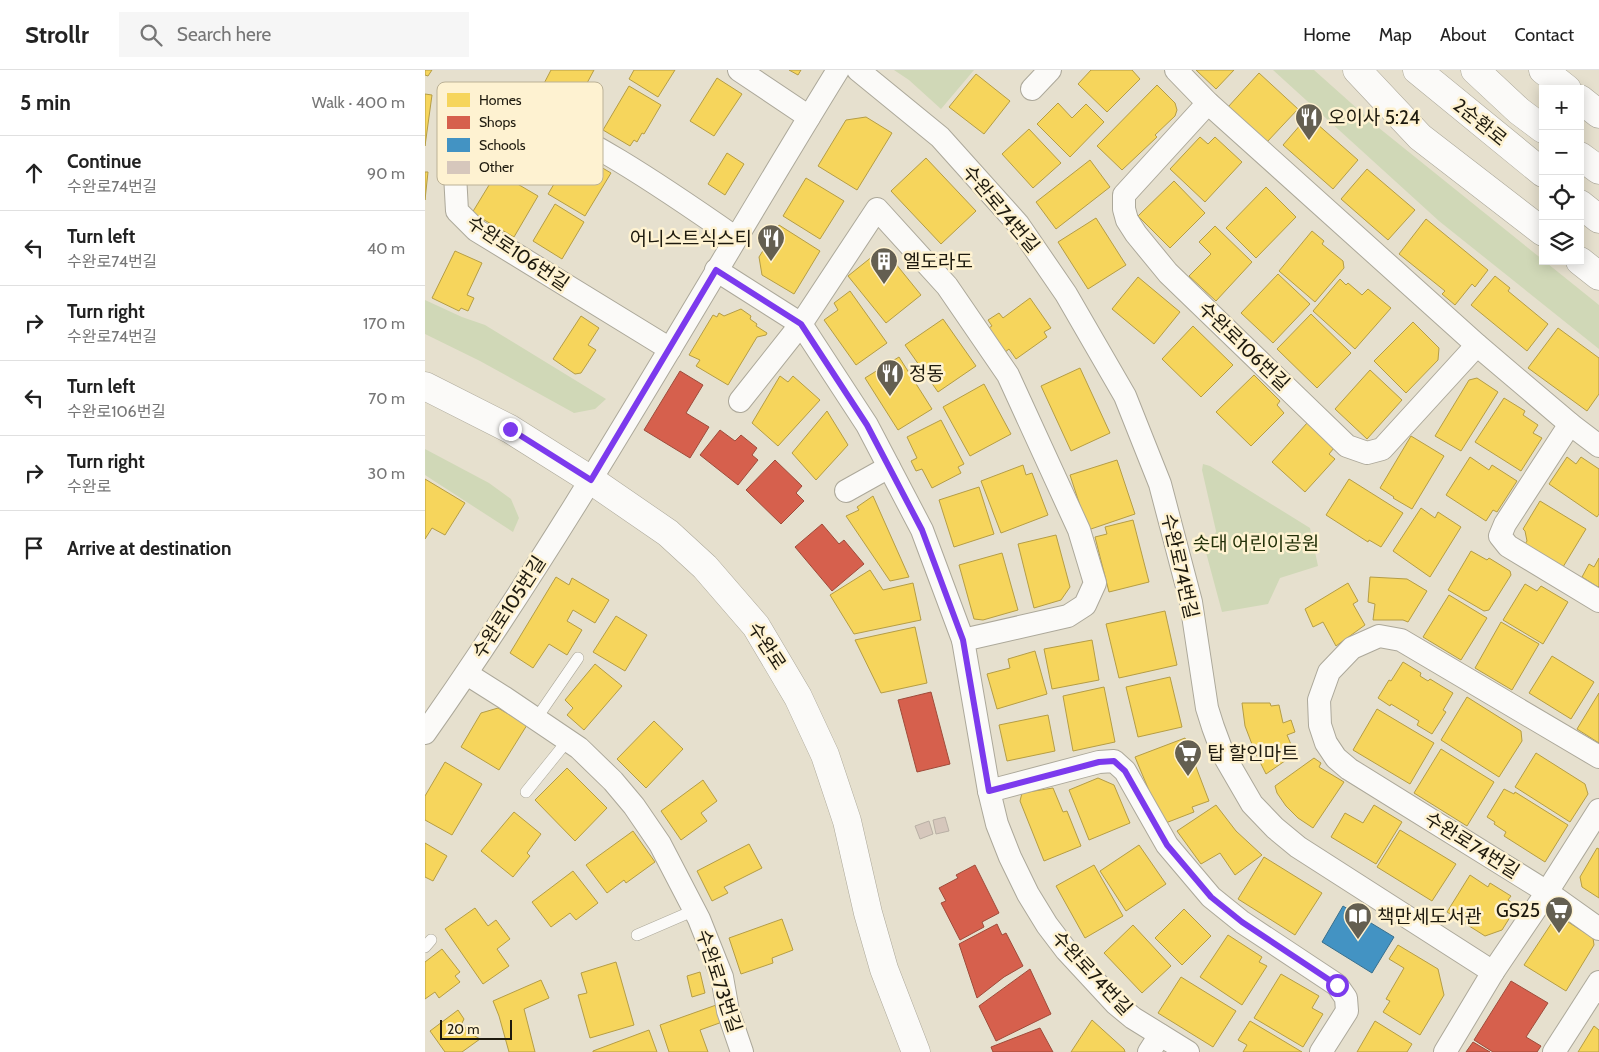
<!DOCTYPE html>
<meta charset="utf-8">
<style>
:root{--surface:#fff;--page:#f6f6f6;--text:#222;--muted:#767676;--line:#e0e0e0}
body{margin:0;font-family:Cabin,"Noto Sans KR",sans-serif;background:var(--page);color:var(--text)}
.controls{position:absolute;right:15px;top:15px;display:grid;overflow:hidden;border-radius:0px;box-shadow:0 2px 12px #0003}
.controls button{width:45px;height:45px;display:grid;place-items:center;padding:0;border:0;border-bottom:1px solid var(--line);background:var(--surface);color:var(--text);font:25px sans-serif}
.scale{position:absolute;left:15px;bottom:12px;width:72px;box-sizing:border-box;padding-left:5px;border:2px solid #1e1a0e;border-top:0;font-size:14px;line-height:18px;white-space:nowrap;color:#1e1a0e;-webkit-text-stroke:4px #fef2d1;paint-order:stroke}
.stop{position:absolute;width:15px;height:15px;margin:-11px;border:4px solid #7c3aed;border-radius:50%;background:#fff}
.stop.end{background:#7c3aed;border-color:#fff;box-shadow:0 1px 5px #0008}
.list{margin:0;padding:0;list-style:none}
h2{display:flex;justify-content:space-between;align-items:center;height:65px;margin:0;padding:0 20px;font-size:21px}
h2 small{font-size:16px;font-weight:400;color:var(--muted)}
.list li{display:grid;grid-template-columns:32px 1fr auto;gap:15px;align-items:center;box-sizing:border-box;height:75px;padding:0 20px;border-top:1px solid var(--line)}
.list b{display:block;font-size:19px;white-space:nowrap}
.list p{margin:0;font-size:16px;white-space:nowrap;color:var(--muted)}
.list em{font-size:16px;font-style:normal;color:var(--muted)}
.icon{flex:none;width:28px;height:28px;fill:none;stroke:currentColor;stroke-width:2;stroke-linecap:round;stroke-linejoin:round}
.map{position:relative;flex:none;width:1174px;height:982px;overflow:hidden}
header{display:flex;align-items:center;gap:30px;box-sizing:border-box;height:70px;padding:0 25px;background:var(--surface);border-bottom:1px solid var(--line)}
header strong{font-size:24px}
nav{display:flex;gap:28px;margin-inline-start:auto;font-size:18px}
.search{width:350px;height:45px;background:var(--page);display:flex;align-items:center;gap:12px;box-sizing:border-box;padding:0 18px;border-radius:0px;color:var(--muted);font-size:19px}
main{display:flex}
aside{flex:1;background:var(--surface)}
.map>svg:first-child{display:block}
.green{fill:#d0d8b7}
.homes{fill:#f6d55c;stroke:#b59d45}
.shops{fill:#d6604d;stroke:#9f4b3a}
.schools{fill:#4393c3;stroke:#386f8d}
.building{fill:#d6c7bc;stroke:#b9b0a5}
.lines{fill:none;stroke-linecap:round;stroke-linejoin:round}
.service-casing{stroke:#aca89a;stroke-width:12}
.minor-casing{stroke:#aca89a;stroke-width:24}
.secondary-casing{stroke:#aca89a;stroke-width:29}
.trunk-casing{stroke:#aca89a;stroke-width:29}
.service{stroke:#fbfaf8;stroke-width:11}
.minor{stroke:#fbfaf8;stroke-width:22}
.secondary{stroke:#fbfaf8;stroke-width:28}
.trunk{stroke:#fbfaf8;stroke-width:28}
.route{stroke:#7c3aed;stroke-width:6}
.labels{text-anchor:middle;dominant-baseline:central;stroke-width:5;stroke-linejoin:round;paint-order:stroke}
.poi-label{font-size:19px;fill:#1e1a0e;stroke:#fef2d1;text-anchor:start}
.street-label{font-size:19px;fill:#1e1a0e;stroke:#fef2d1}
.park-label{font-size:19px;fill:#233109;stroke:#fef2d1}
.key{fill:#fef2d1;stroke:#bbb196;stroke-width:1}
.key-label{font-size:14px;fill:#1e1a0e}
</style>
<header>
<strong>Strollr</strong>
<div class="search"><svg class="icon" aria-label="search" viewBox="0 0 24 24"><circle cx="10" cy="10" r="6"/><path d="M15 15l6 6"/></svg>Search here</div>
<nav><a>Home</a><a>Map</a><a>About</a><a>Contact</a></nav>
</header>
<main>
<aside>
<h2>5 min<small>Walk · 400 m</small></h2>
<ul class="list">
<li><svg class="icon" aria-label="ahead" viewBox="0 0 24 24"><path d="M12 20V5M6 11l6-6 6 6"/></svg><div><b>Continue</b><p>수완로74번길</p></div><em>90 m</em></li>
<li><svg class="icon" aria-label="left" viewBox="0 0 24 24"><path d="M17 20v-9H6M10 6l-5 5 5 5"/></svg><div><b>Turn left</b><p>수완로74번길</p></div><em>40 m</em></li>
<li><svg class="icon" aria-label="right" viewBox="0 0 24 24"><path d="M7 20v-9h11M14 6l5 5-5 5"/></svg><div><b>Turn right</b><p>수완로74번길</p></div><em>170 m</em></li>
<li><svg class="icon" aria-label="left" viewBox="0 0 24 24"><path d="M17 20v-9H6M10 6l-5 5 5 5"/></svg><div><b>Turn left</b><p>수완로106번길</p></div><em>70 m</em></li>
<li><svg class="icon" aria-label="right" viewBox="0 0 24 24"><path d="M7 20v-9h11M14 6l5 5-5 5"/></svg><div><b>Turn right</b><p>수완로</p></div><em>30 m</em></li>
<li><svg class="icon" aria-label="arrive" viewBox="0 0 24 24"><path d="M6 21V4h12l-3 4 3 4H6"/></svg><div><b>Arrive at destination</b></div></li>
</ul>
</aside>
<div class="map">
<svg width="1174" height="982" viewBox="0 0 1174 982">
<rect width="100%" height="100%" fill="#e6e0ce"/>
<!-- green -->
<g class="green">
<polygon points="469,0 549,0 516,39 484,10"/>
<polygon points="848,0 889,0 954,58 1174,235 1174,279 1014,151"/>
<polygon points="0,230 37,247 60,255 181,329 170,339 149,343 55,291 0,264"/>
<polygon points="0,379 64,413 86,429 94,448 88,462 0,405"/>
<polygon points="778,394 785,396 885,458 893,496 855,508 843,534 797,542 779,475 788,473 791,461 777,400"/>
</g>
<!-- homes -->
<g class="homes">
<polygon points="0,0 7,0 3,6 0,5"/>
<polygon points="126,0 169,0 146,43 113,25"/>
<polygon points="209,0 250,0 233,27 204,9"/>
<polygon points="364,0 376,0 373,5"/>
<polygon points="666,0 707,0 715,9 682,42 653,14"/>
<polygon points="771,0 809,0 791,19"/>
<polygon points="834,3 873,39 842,72 803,37"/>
<polygon points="551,4 585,31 559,64 524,37"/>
<polygon points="292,8 317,24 289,66 265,51"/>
<polygon points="732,15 750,33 752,40 750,46 730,65 732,67 697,100 672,76"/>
<polygon points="204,16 236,35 219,64 217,63 212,72 209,70 205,76 178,60"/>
<polygon points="0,24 7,25 0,76"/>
<polygon points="633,33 647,48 661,34 679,52 645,87 612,54"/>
<polygon points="883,46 933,90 908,119 858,75"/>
<polygon points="441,47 467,63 432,120 393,96 421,50"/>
<polygon points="604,59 636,93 608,118 577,84"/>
<polygon points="775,67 783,74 790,67 817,92 780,132 745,99"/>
<polygon points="149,81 186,103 160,146 123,124"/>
<polygon points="302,83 319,94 300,125 283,114"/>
<polygon points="501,88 551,141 516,174 466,121"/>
<polygon points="665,90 685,117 631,159 611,132"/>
<polygon points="942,99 990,140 963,170 916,129"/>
<polygon points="0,102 3,102 0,130"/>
<polygon points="72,102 113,126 89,167 47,143"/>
<polygon points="381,108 419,131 395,169 358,146"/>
<polygon points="749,111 780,143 745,178 713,146"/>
<polygon points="841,117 871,147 831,188 801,158"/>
<polygon points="130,134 159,152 137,189 108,171"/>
<polygon points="671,148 701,195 663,219 633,172"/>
<polygon points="1001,149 1063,200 1050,217 1047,214 1030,235 1017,224 1020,221 974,184"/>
<polygon points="354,155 395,181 369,224 337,205 334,187"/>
<polygon points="790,156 827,192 791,231 764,206 786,184 774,172"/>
<polygon points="887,161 899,171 897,174 918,191 919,198 890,232 854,201"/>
<polygon points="458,178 496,225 461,253 423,206"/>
<polygon points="30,181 57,193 42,225 49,228 43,241 36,238 34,241 7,228"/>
<polygon points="853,204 885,234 848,273 816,243"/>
<polygon points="1070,206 1085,218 1083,221 1123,254 1102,281 1046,235"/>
<polygon points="713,207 755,242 729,274 687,239"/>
<polygon points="915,209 921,215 923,213 937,225 943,219 966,238 930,279 888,241"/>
<polygon points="425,221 462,273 431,295 399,250 413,240 409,233"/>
<polygon points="605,228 626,258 619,262 622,267 591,289 584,279 579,283 562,259 567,256 563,250 574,243 578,248"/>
<polygon points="316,239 326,246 325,249 332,254 331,256 342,263 341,265 332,267 303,315 271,296 275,290 264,285 288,245 292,247 294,243 299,246"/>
<polygon points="886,244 926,283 892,318 852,279"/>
<polygon points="156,246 174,258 163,275 171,280 156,303 150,304 128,289"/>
<polygon points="518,249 551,296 513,322 480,275"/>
<polygon points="988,252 1014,278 1013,290 981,323 949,291"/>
<polygon points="768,256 808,295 776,327 737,289"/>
<polygon points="1133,258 1174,288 1174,324 1162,341 1103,298"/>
<polygon points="474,287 507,339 473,360 440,308"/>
<polygon points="655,298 685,363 646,381 616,316"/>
<polygon points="945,300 977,330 942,369 910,339"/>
<polygon points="829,305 855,331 852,335 859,343 826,376 791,342"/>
<polygon points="355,306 363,312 368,306 395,330 353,376 327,353"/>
<polygon points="1052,308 1073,322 1036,381 1010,366 1044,310"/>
<polygon points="559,314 586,364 545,386 518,337"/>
<polygon points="1079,328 1100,341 1098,345 1113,355 1108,363 1117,368 1096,401 1050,372"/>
<polygon points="402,341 423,375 391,410 367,383"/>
<polygon points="516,350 539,394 533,397 536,403 507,418 497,399 491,401 486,391 492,388 482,367"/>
<polygon points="882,353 909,378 904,384 910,389 880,422 847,392"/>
<polygon points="986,366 1019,386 987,439 968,428 969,427 955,418"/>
<polygon points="1045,387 1064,400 1067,395 1092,411 1072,442 1068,440 1061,451 1021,425"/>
<polygon points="1142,387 1151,394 1156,387 1174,399 1174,444 1172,447 1124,414"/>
<polygon points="692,390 710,444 663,460 645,405"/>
<polygon points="598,395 601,405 607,403 623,445 576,463 556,411"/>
<polygon points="0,409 40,433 20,465 7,458 0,469"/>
<polygon points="924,409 978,443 956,477 944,470 943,472 901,445"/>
<polygon points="554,417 569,464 529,477 514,430"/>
<polygon points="448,426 484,507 465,511 421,446 434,440 432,437"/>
<polygon points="1115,431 1161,459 1138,497 1100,474 1102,471 1100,461 1098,459"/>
<polygon points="996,438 1010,448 1013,442 1036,457 1005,507 968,481"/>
<polygon points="708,450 724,512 684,522 670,467 682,464 680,457"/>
<polygon points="631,465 645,517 636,530 609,538 593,474"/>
<polygon points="1046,481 1062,490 1064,488 1085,501 1086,505 1064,540 1059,541 1023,520"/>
<polygon points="577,483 593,540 558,550 549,549 534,495"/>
<polygon points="1174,488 1174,516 1173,517 1157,507 1164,494 1169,497"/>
<polygon points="445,500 458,520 488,513 496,550 429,564 405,525"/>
<polygon points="131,507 144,515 147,508 184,530 170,553 148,540 142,551 157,560 142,585 124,574 108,598 85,583"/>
<polygon points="945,507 982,509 1002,521 983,552 978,550 948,550 950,534 943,532"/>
<polygon points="923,513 933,531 928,534 940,555 911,576 898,552 888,557 880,539"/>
<polygon points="1100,514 1112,521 1116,516 1143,532 1118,574 1078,550"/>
<polygon points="1024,525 1062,548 1036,590 998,567"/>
<polygon points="740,541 752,595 694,608 681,554"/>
<polygon points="191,546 222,565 200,601 168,582"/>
<polygon points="1076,552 1114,574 1087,620 1050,598"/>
<polygon points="490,557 502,613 456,623 430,570"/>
<polygon points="667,570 674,610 627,619 619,579"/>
<polygon points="610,581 622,624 572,639 562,604 585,598 583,589"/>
<polygon points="1127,586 1169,612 1146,649 1104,623"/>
<polygon points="978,592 996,603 995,606 1003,611 1005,609 1028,623 1018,640 1021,642 1007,664 992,655 994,651 966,634 965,636 953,628 964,610 966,611"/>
<polygon points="170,594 197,616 159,660 142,645 148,638 140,630"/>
<polygon points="745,607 757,657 713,667 701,617"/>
<polygon points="679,617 690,672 648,681 638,626"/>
<polygon points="1174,623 1174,673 1152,659"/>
<polygon points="1042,627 1096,661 1097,671 1074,707 1016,670"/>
<polygon points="817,633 845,633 846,636 854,635 858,653 866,650 870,662 862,665 870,684 841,704 830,682 820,656"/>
<polygon points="73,638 102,655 74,700 36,677 56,643"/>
<polygon points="952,639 1009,673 985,714 928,680"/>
<polygon points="623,645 630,681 582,691 574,655"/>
<polygon points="229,651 258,679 221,718 192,689"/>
<polygon points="760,668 784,731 767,737 769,742 738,754 710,687"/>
<polygon points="1016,679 1069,712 1042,756 989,723"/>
<polygon points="1111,683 1160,714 1163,724 1145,752 1090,717"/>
<polygon points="889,688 896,693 894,697 919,712 888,758 873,748 861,736 852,723 850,716"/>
<polygon points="20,692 57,714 27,765 0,750 0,726"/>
<polygon points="142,698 182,738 150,771 110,730"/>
<polygon points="673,708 689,715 705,753 664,770 644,720"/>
<polygon points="278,710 292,731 276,743 282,751 256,770 236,741"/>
<polygon points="628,718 638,742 642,741 656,776 619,791 595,731 597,723"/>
<polygon points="1079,719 1089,724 1090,722 1143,755 1120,792 1079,766 1081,762 1069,754 1070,752 1062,747"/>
<polygon points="791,735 811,761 837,785 810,805 795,783 776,794 752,761"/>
<polygon points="949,735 977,752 951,794 906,767 920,743 938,753"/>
<polygon points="89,742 116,764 102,783 105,786 88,807 56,781"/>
<polygon points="975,760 1031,794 1007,831 952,797"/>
<polygon points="208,761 230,792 201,813 199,810 182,823 161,795"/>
<polygon points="0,773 22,786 8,811 0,807"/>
<polygon points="324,774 337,798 299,817 303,823 287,831 272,801"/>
<polygon points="714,775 741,814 701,841 675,801"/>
<polygon points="1172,778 1174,779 1174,828 1157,817 1155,807"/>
<polygon points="839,787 897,823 870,865 813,829"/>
<polygon points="669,795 698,846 660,868 631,816"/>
<polygon points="148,801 173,833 151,850 145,843 126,857 107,832"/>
<polygon points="1045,805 1063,817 1065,813 1086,826 1083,830 1092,836 1077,860 1060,866 1022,842"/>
<polygon points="50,838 63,856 71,850 85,869 72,879 84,896 58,914 20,859"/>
<polygon points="759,839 786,866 757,895 730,868"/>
<polygon points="357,849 368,880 347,888 348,893 316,904 304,868"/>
<polygon points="1140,850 1168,868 1169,875 1141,921 1099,895 1128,851"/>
<polygon points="708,855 746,896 717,923 679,883"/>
<polygon points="803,865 837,887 834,892 842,896 817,935 775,907"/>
<polygon points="973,875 1013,899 1019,925 995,965 958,942 965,931 961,929 979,898 964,889"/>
<polygon points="17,879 35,902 30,906 35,912 14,928 10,922 0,929 0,892"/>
<polygon points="191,892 209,955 165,968 153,925 162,923 156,903"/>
<polygon points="275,902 280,923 267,927 262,906"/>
<polygon points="856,904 894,926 887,938 898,944 878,977 829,948"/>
<polygon points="756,907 811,941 788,977 733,943"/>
<polygon points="116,910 124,928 99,939 110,982 84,982 74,946 68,931"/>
<polygon points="294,934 300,951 275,960 283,982 244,982 235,955"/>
<polygon points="33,940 39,949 37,953 43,962 55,969 37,982 20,982 5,961"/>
<polygon points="667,950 699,979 700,982 646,982"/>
<polygon points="825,951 877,982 818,982 822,975 813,970"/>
<polygon points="950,951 987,974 982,982 932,982"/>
<polygon points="1169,956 1174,960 1174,982 1153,982"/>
<polygon points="224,960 232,982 168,982 168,981"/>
</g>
<!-- shops -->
<g class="shops">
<polygon points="255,301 278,315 261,343 284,357 265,388 219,360"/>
<polygon points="295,360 310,371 316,365 332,378 327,385 333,390 313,415 275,385"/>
<polygon points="350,390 377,416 371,423 379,431 356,454 321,420"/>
<polygon points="397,454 414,474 419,470 439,494 407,521 370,477"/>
<polygon points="506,622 525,694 492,702 473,630"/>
<polygon points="550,795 574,843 557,852 559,857 535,870 516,833 521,831 514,818 533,808 531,805"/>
<polygon points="572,854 577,865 581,863 598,896 579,907 552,928 534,874"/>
<polygon points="605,899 626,944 571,971 554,936"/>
<polygon points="1086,911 1123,933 1101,967 1116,976 1112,982 1068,982 1049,970"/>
<polygon points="615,958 628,982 568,982 566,977"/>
<polygon points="1048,972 1065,982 1041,982"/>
</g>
<!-- schools -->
<polygon class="schools" points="918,836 969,867 947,903 897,872"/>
<!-- building -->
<g class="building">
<polygon points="520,747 524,761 511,764 508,750"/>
<polygon points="504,751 508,764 495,769 490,756"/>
</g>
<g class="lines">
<!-- service casing -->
<g class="service-casing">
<g id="service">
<polyline points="111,649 153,588"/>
<polyline points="101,722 143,670"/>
<polyline points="212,865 270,840"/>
<polyline points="0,877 6,870"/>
</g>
</g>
<!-- minor casing -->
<g class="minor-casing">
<g id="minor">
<polyline points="314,0 384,47"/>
<polyline points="433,0 515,67 593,154 641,224 700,326 735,414 766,532 782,638 788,657 798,684 827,734 850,758 873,777 1068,902"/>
<polyline points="751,0 783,33 1052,275 1145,354 1174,376"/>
<polyline points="607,19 625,0"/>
<polyline points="783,33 699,125 699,139 702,150 711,164 743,203 922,376 942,383 957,379 1052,275"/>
<polyline points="291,200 376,254 442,355 497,460 538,570 564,721 572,754 585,787 603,824 622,855 641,880 691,934 708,948 763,982"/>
<path d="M245,279L51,160L32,141L30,104L42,59L53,38L71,29C157,62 235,115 311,168"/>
<polyline points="315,331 376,254 452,139 522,216 583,305 654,460 670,513 660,535 643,546 538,570"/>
<polyline points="1145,354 1080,454 1075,466 1083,476 1174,531"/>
<polyline points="421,421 464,397"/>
<polyline points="42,604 80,628 154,678 188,711 209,736 235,774 274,849 297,907 303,941 317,982"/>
<path d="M0,663C150,450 276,222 413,0"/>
<polyline points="1174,687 976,570 954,566 927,578 904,602 894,630 895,655 901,673 911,688 924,699 1122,822 1174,859"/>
<polyline points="564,721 674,692 689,691 700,701 742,775 786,827 817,852 912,915 921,928 922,941 896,982"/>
<polyline points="724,982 735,965"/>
<polyline points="1020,982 1068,902 1122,822 1174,740"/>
<polyline points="1129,982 1174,912"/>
</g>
</g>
<!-- secondary casing -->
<g class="secondary-casing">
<polyline id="secondary" points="0,316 85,359 166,410 243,463 280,497 331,556 373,627 400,685 422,751 443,843 459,899 491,982"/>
</g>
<!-- trunk casing -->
<g class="trunk-casing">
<g id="trunk">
<polyline points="932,0 995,67 1118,162"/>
<polyline points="992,0 1118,103"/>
<polyline points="1050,0 1094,41 1118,59"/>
<polyline points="1118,0 1142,19"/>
<polyline points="1155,29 1174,44"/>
<polyline points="1155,86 1174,100"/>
<polyline points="1155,134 1174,149"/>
<polyline points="1155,191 1174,206"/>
</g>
</g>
<!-- service -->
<use href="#service" class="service"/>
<!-- minor -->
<use href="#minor" class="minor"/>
<!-- secondary -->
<use href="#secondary" class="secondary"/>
<!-- trunk -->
<use href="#trunk" class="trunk"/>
</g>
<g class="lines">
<!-- route -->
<polyline class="route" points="85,359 166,410 291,200 376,254 442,355 497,460 538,570 564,721 674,692 689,691 700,701 742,775 786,827 817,852 912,915"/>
</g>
<!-- icons -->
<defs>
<g id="restaurant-pin" transform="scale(1.4375)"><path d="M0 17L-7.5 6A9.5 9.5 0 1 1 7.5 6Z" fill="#645f51" stroke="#fef2d1"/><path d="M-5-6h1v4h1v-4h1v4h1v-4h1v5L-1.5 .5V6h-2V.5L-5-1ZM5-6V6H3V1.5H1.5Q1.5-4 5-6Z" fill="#fff"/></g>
<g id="building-pin" transform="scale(1.4375)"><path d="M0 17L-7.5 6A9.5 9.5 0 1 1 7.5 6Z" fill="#645f51" stroke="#fef2d1"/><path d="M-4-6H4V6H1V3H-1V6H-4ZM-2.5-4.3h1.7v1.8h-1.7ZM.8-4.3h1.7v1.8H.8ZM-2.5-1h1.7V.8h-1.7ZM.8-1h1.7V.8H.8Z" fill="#fff"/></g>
<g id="supermarket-pin" transform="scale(1.4375)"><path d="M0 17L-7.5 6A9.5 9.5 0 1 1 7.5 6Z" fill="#645f51" stroke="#fef2d1"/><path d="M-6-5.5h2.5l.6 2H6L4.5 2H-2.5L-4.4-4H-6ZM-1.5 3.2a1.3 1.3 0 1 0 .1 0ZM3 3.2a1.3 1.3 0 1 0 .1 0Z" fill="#fff"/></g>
<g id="library-pin" transform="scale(1.4375)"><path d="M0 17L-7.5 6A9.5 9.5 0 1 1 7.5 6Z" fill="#645f51" stroke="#fef2d1"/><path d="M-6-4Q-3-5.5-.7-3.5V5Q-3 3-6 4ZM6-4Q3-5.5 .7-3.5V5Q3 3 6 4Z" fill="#fff"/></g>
</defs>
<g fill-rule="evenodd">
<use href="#restaurant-pin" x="884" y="47"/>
<use href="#restaurant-pin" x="346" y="168"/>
<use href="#building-pin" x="459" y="191"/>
<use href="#restaurant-pin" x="465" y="303"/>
<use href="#supermarket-pin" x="763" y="683"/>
<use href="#supermarket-pin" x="1134" y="840"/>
<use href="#library-pin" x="933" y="846"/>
</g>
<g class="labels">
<!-- poi labels -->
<g class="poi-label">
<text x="903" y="47">오이사 5:24</text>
<text x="327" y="168" text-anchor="end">어니스트식스티</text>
<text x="478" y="191">엘도라도</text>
<text x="484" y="303">정동</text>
<text x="782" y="683">탑 할인마트</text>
<text x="1115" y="840" text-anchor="end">GS25</text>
<text x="952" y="846">책만세도서관</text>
</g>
<!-- street labels -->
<g class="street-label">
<text transform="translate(1055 52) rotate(39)">2순환로</text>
<text transform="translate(576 139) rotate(50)">수완로74번길</text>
<text transform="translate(93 183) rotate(34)">수완로106번길</text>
<text transform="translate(819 276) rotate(44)">수완로106번길</text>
<text transform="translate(755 496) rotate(77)">수완로74번길</text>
<text transform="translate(84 537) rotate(-57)">수완로105번길</text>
<text transform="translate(342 576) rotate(57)">수완로</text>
<text transform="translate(1047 775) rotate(32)">수완로74번길</text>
<text transform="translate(667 903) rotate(47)">수완로74번길</text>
<text transform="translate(294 911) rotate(72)">수완로73번길</text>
</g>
<!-- park labels -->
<g class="park-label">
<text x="831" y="473">솟대 어린이공원</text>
</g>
</g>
<!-- legend -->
<rect x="12" y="12" width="166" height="103" rx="8" class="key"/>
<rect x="22" y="23" width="23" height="14" fill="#f6d55c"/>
<rect x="22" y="46" width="23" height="13" fill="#d6604d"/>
<rect x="22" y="68" width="23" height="14" fill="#4393c3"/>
<rect x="22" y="91" width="23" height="13" fill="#d6c7bc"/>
<g class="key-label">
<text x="54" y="35">Homes</text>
<text x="54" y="57">Shops</text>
<text x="54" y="80">Schools</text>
<text x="54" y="102">Other</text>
</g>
</svg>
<div class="controls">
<button>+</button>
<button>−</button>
<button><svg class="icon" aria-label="locate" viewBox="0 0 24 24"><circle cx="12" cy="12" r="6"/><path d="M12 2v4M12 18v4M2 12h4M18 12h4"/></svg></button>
<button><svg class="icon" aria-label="layers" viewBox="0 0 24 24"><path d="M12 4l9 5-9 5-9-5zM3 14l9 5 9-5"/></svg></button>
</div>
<div class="scale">20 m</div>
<div class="stop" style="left:912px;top:915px"></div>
<div class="stop end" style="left:85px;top:359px"></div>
</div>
</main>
